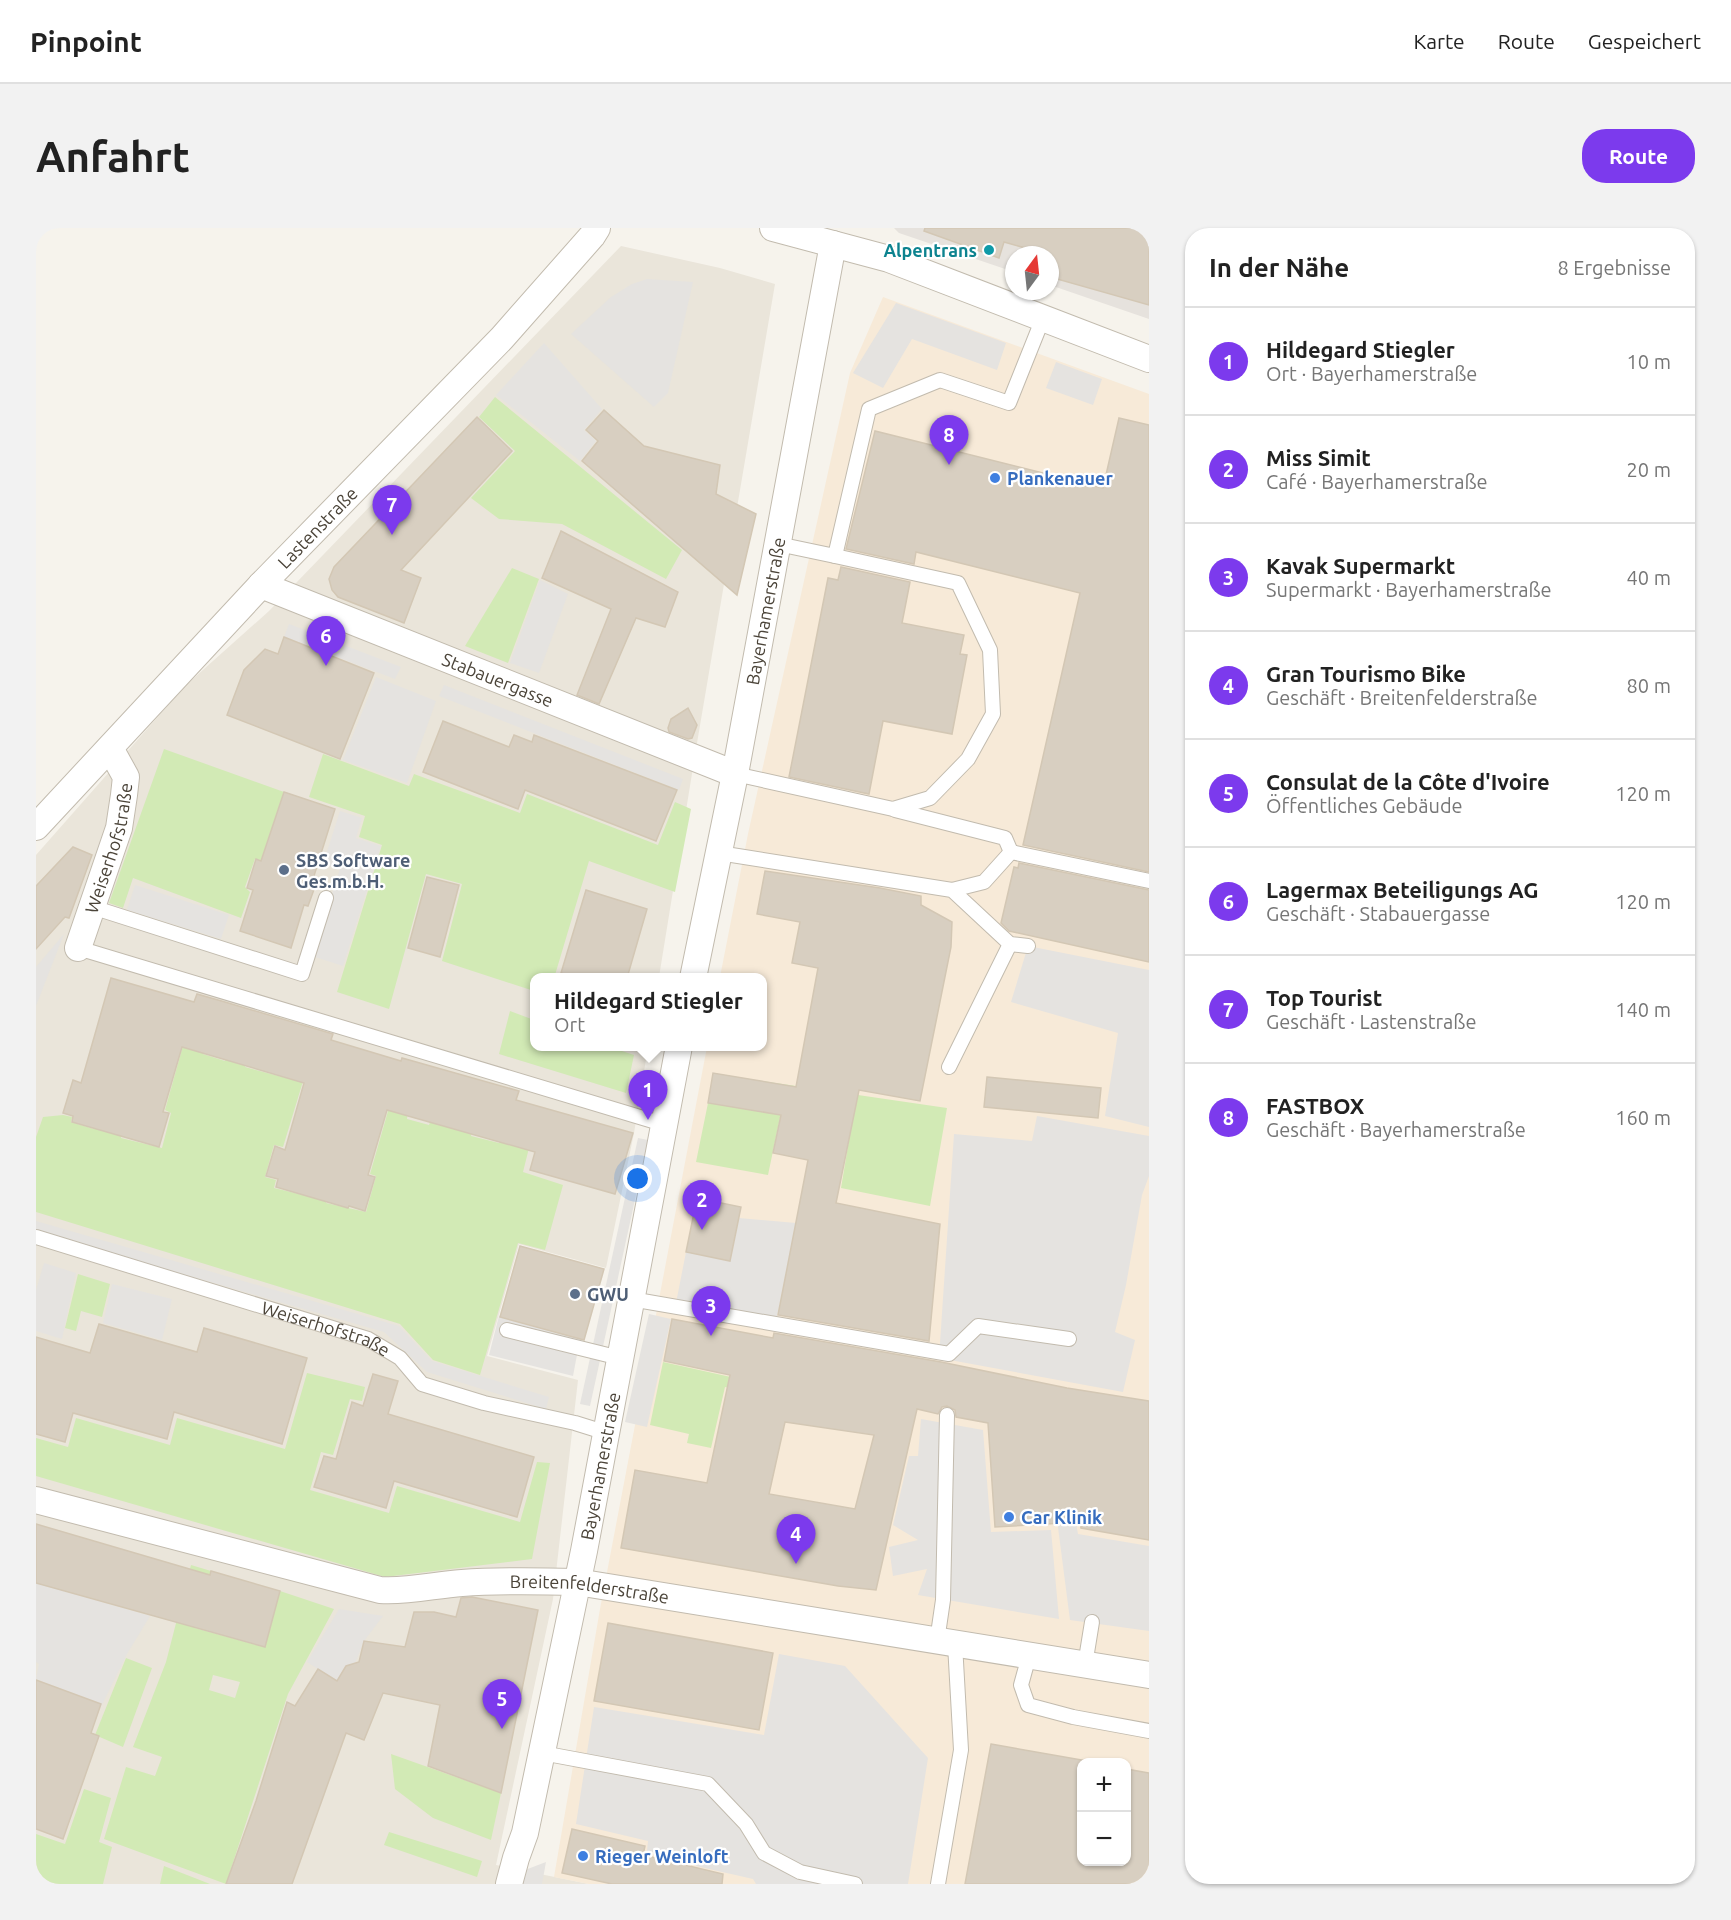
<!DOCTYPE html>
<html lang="de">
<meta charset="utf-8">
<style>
:root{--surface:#fff;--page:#f2f2f2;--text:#222;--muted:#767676;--line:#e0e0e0;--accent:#7c3aed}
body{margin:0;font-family:Ubuntu,sans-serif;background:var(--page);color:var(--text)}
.controls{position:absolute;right:18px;bottom:18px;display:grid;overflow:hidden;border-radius:12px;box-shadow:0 2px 4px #0004}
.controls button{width:54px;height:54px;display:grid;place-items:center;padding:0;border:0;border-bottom:2px solid var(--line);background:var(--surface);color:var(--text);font:30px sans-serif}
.compass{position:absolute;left:969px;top:18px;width:54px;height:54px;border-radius:50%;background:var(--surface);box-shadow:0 2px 4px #0004;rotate:15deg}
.you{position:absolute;left:602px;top:951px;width:21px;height:21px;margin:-15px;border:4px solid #fff;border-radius:50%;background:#1a73e8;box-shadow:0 0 0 9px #1a73e833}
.badge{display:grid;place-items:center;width:39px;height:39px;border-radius:50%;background:var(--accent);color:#fff;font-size:20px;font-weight:700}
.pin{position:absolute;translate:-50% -50px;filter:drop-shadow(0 2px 3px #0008)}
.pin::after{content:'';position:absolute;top:32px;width:21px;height:18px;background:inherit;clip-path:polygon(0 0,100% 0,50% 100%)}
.popup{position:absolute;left:494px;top:745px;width:237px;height:78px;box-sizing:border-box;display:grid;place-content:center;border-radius:12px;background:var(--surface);filter:drop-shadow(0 2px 4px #0005);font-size:20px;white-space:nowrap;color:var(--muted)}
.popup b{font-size:22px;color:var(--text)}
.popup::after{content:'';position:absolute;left:50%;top:100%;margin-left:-12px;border:12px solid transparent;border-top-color:var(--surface)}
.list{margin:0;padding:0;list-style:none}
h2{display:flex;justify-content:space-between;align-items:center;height:78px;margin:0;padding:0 24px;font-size:26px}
h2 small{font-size:20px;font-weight:400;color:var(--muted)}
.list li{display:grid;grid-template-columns:39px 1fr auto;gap:18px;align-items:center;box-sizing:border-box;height:108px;padding:0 24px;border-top:2px solid var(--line)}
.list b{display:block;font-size:22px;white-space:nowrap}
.list p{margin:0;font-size:20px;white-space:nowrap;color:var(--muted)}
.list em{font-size:20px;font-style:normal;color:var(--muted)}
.map{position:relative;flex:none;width:1113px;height:1656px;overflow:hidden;border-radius:24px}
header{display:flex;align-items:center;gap:36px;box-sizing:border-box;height:84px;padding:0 30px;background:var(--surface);border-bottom:2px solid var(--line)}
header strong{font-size:28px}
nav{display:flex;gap:33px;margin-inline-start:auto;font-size:21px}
.intro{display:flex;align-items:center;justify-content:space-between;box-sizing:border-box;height:144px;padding:0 36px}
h1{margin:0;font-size:42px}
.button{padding:15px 27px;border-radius:24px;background:var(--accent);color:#fff;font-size:21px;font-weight:700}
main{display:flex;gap:36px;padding:0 36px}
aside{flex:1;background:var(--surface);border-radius:24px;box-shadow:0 2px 4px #0004}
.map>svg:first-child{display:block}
.residential{fill:#eae5da}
.commercial{fill:#f7ead8;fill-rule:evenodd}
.industrial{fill:#e6e2dd}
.green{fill:#d2eab5;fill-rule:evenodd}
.parking{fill:#e5e3e0}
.building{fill:#d8cfc1;stroke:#d3c7b4;stroke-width:1.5;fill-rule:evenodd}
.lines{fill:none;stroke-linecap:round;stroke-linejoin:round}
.lane-casing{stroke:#c2bbae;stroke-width:16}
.street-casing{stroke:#c2bbae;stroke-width:28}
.lane{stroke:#fff;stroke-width:14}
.street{stroke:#fff;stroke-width:26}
.culture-dot{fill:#0f9aa8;stroke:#fff;stroke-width:2}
.shop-dot{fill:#3f7fe0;stroke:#fff;stroke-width:2}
.service-dot{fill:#5c6f8a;stroke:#fff;stroke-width:2}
.labels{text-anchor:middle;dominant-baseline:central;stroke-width:4.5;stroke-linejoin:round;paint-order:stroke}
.culture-label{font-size:18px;font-weight:bold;fill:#0d838f;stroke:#fff;text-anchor:end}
.shop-label{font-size:18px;font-weight:bold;fill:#366cbe;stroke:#fff;text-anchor:start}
.street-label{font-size:18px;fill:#4b4439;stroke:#fff}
.service-label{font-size:18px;font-weight:bold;fill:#4e5e75;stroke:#fff;text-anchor:start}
</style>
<header>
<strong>Pinpoint</strong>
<nav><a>Karte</a><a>Route</a><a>Gespeichert</a></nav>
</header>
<div class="intro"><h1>Anfahrt</h1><a class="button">Route</a></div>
<main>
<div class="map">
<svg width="1113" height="1656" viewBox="0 0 1113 1656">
<rect width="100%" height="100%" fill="#f6f3ec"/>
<!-- residential -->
<polygon class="residential" points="585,18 684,40 739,56 660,521 623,749 498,750 498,818 612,819 598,905 570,1040 483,1016 451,1128 542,1152 517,1371 460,1637 553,1656 0,1656 0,627 149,458 233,383"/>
<!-- commercial -->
<path class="commercial" d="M847,69L1113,166V1656H553L518,1649L564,1381L671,819L726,818V750L684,749L712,606L814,145ZM1046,1534H1090V1634H1046Z"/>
<!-- industrial -->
<polygon class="industrial" points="858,0 1113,0 1113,91 1014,57 1014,27 978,27 978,44 863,5"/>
<!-- green -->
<g class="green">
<polygon points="459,169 646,322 630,351 526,296 463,291 435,270 479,223 443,189"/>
<polygon points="476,340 503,351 472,435 429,418"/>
<polygon points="128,521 248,564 225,632 219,631 209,659 214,664 205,690 97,650 87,680 73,675"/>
<polygon points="287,526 373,558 378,546 484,585 491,566 622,617 639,574 655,581 639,664 553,633 519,747 526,749 498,750 498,763 406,733 426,656 390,646 353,781 301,764 346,617 323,609 329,588 273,569"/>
<polygon points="474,783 498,792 498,818 574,819 598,827 590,865 463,826"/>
<polygon points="148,814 168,819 167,826 189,833 192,826 210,832 209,839 254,851 268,850 247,919 238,917 229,949 240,952 238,960 263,966 265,959 290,967 290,975 330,984 340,948 334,946 354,876 372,881 371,891 393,897 396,889 436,901 435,908 463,915 466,911 493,920 487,944 527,957 509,1022 482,1015 444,1147 397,1132 364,1096 0,984 0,909 7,889 27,887 36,889 35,894 58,901 60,896 86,903 85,910 126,920 135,885 129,882"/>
<polygon points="712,851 911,880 894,978 805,960 816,894 746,880 732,947 660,934 672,875"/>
<polygon points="42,1046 74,1056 66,1089 45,1083 40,1103 29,1100"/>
<polygon points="627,1134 722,1155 720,1166 689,1159 675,1220 651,1215 653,1206 614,1197"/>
<polygon points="271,1145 329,1159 326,1173 314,1171 297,1227 285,1224 274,1262 353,1285 361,1258 484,1294 501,1234 514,1235 496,1331 349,1349 0,1248 0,1210 32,1219 40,1190 134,1217 141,1190 249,1221"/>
<path d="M155,1337L175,1343L159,1400L228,1419L244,1363L298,1381L252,1466L190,1656L68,1611L90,1539L119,1548L126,1529L97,1519L130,1434ZM177,1447L204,1454L199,1470L173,1462Z"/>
<polygon points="90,1430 116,1440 87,1519 59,1507"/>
<polygon points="355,1526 465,1565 455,1612 397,1590 359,1561"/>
<polygon points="48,1561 75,1570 63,1614 76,1619 67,1656 0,1656 0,1606 29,1616"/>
<polygon points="353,1604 446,1633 441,1649 348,1617"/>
<polygon points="128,1638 174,1656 124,1656"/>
</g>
<!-- parking -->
<g class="parking">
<polygon points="611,51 657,54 632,165 618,179 535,106 575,69 596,56"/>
<polygon points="860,75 970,115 961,142 876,111 847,160 817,145"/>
<polygon points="508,115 566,181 548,202 560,213 544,233 460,167"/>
<polygon points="1020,134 1066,151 1057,177 1010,160"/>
<polygon points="504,352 532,366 503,445 474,435"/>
<polygon points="253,396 365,439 359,451 248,409"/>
<polygon points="340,449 400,473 371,555 307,532"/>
<polygon points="408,457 647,551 643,562 403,468"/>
<polygon points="304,583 326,590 320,610 345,618 307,738 276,728 304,641 287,636"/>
<polygon points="99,657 193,687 185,711 91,682"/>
<polygon points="28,706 0,778 0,739"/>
<polygon points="992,718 1113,742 1113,899 1069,888 1082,805 975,774"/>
<polygon points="1001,888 1113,908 1113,948 1106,967 1090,1057 1079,1104 1099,1112 1087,1164 903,1130 918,906 996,913"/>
<polygon points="602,910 612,912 554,1178 544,1176"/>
<polygon points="703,990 760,995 740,1094 640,1075 650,1024 694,1033"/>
<polygon points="0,993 363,1098 396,1133 513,1169 510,1181 391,1144 348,1104 0,1004"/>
<polygon points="8,1035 40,1045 26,1111 0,1103 0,1062"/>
<polygon points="76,1056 136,1071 126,1112 67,1095"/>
<polygon points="613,1086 635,1091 611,1199 589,1194"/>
<polygon points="463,1088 544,1111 537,1148 453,1127"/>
<polygon points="885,1191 947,1202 955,1304 1015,1302 1023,1391 882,1367 891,1341 857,1348 853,1319 882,1312 857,1297 873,1228 882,1228"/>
<polygon points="1036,1274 1042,1306 1113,1318 1113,1403 1034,1392 1019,1276"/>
<polygon points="0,1355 114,1388 91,1426 66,1477 0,1451 3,1436 0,1434"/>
<polygon points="303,1381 347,1388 328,1413 318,1438 310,1438 301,1453 271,1434"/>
<polygon points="743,1426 809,1438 892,1530 872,1656 720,1656 717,1651 660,1638 661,1634 611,1623 612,1613 540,1596 558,1479 728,1507"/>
<polygon points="510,1634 506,1656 486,1656 489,1642"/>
</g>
<!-- building -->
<g class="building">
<polygon points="889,0 1113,0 1113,77 1014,49 1014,27 968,14 963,30 888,3"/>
<polygon points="568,182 608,218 684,237 680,266 720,286 701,367 546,233 562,213 550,202"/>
<polygon points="441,189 476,223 365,342 385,350 368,395 302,369 296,362 293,351 298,339"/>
<polygon points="1083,190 1113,197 1113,644 987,617 1044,365 880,324 878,336 810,321 839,203 1067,260"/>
<polygon points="525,303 642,364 629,399 600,390 563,476 541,467 575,381 506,350"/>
<polygon points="805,339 874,354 866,395 928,407 924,426 931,427 916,506 847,493 833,566 753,549 792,350 802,352"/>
<polygon points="248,409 338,445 304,531 191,487 208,442 229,421 242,426"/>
<polygon points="652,480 661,497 656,510 652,511 633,504 632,500 635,491"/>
<polygon points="407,493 473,519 478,507 496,514 498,507 641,562 620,613 489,562 482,581 387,544"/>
<polygon points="248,564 299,581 277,651 281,653 272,678 268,677 255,720 204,703 217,662 211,660 220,631 225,633"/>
<polygon points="37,619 56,627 33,690 29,689 0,721 0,658"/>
<polygon points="983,635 1113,662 1113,734 973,703 965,695 978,639 982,640"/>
<polygon points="729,643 844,660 885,668 885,677 916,694 915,719 884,873 823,862 800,975 904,996 893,1113 742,1087 772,932 737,925 745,887 672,875 677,845 760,859 782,740 756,735 764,694 721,686"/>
<polygon points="391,649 423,657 404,729 372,720"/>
<polygon points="550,662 611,681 591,750 541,750 525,745"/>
<polygon points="75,750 158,774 161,766 189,774 297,806 295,812 365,833 366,830 483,863 480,872 597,905 579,966 494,942 499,924 351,882 332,947 339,949 329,983 313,978 312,980 240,959 242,951 230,948 239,918 249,922 268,855 146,819 127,884 133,885 123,919 36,894 37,888 27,885 37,852 45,855"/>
<polygon points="951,849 1065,860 1062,890 948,879"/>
<polygon points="661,970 705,979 694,1033 650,1024"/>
<polygon points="484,1018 568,1041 548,1112 464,1089"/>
<path d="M636,1091L737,1110L738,1105L905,1134L1031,1160L1113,1173V1312L1045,1300L1044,1294L959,1299L952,1195L920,1189L919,1182L911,1178L906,1179L902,1186L881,1181L840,1362L802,1358L585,1320L599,1242L671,1255L694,1147L628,1133ZM749,1194L838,1207L819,1281L733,1266Z"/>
<polygon points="63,1096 161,1124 168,1100 271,1130 246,1216 138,1184 131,1211 37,1185 29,1214 0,1206 0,1109 54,1125"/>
<polygon points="337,1146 362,1153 352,1186 498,1229 481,1289 358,1253 350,1280 278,1259 288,1228 300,1231 316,1174 327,1178"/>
<polygon points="0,1296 174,1347 175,1343 244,1363 229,1419 0,1355"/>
<polygon points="436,1369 502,1382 465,1565 392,1538 404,1477 347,1465 328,1512 310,1505 256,1656 190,1656 220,1573 251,1474 259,1478 282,1441 301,1453 310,1438 323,1434 328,1413 369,1419 378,1384 398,1384 420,1389 425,1370"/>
<polygon points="572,1395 737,1425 723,1502 558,1473"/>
<polygon points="0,1452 65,1476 55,1505 63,1508 27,1611 0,1601"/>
<polygon points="955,1516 1057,1534 1046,1534 1046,1634 1090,1634 1090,1541 1113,1545 1113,1656 929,1656"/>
<polygon points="536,1601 609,1618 607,1627 687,1646 686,1656 576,1656 526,1645"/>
</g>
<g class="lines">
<!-- lane casing -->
<g class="lane-casing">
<g id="lane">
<polyline points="742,316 799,328 833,181 904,152 973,175 1007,90"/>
<polyline points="699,546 857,581 894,570 932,531 957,486 954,422 922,355 799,328"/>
<polyline points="859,582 969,610 975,624"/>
<polyline points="683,625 916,662 974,716 992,718"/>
<polyline points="916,662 948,654 975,624 1113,653"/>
<polyline points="56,679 266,746 290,670"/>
<polyline points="42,720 627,896"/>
<polyline points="913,839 974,716"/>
<path id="s1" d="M0,1009L332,1111L364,1130L386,1156L448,1175L539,1195L571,1205"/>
<polyline points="595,1071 913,1126 942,1098 1033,1111"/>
<polyline points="471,1102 584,1130"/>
<polyline points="901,1413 907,1372 911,1187"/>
<polyline points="993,1428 985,1457 992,1477 1037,1489 1113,1503"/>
<polyline points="1049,1437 1056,1394"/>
<polyline points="506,1525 672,1556 710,1596 728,1625 764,1644 819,1656"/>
<polyline points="902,1656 925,1522 919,1416"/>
</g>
</g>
<!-- street casing -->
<g class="street-casing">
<g id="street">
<polyline points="737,0 853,31 1113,131"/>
<path id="s2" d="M225,357L699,546"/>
<path id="s3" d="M0,599L225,357L466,110L556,8L561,0"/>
<path id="s4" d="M42,720L83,600L88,567L90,549L74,520"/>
<path id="s5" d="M657,750L699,546L797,16"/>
<path id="s6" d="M0,1272L344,1362C372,1364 398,1357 426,1355C464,1352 503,1353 541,1354L1113,1447"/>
<path id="s7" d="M473,1656L480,1630L489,1605L548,1323L643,818"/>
</g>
</g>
<!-- lane -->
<use href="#lane" class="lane"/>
<!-- street -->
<use href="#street" class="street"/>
</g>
<!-- markers -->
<circle class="culture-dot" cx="953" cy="22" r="6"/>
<g class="shop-dot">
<circle cx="959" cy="250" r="6"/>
<circle cx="973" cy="1289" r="6"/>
<circle cx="547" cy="1628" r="6"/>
</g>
<g class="service-dot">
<circle cx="248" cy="642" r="6"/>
<circle cx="539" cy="1066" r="6"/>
</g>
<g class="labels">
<!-- culture labels -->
<g class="culture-label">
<text x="941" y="22">Alpentrans</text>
</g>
<!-- shop labels -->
<g class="shop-label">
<text x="971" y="250">Plankenauer</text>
<text x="985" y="1289">Car Klinik</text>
<text x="559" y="1628">Rieger Weinloft</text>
</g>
<!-- street labels -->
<g class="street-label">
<text stroke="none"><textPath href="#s3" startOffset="411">Lastenstraße</textPath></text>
<text stroke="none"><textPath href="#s5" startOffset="374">Bayerhamerstraße</textPath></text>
<text stroke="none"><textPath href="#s2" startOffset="255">Stabauergasse</textPath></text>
<text stroke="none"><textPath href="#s4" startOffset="105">Weiserhofstraße</textPath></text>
<text stroke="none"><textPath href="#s1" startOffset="304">Weiserhofstraße</textPath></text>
<text stroke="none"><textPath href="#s7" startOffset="428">Bayerhamerstraße</textPath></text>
<text stroke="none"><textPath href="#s6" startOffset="566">Breitenfelderstraße</textPath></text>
</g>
<!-- service labels -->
<g class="service-label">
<text x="260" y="632">SBS Software<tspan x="260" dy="21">Ges.m.b.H.</tspan></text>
<text x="551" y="1066">GWU</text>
</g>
</g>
</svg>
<div class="controls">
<button>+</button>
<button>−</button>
</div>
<svg class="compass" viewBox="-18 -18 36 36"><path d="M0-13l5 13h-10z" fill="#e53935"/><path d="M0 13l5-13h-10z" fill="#767676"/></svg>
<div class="you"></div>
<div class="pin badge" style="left:612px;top:892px">1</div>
<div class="popup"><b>Hildegard Stiegler</b>Ort</div>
<div class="pin badge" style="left:666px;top:1002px">2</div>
<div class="pin badge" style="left:675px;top:1108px">3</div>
<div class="pin badge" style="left:760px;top:1336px">4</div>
<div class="pin badge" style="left:466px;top:1501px">5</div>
<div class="pin badge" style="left:290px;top:438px">6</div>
<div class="pin badge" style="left:356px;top:307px">7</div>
<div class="pin badge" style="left:913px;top:237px">8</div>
</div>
<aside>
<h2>In der Nähe<small>8 Ergebnisse</small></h2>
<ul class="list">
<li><span class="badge">1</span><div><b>Hildegard Stiegler</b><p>Ort · Bayerhamerstraße</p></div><em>10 m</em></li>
<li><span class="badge">2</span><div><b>Miss Simit</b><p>Café · Bayerhamerstraße</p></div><em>20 m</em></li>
<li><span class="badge">3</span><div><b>Kavak Supermarkt</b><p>Supermarkt · Bayerhamerstraße</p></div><em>40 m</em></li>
<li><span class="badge">4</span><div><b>Gran Tourismo Bike</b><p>Geschäft · Breitenfelderstraße</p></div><em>80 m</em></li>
<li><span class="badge">5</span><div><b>Consulat de la Côte d'Ivoire</b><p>Öffentliches Gebäude</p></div><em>120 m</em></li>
<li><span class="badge">6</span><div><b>Lagermax Beteiligungs AG</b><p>Geschäft · Stabauergasse</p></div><em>120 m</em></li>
<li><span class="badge">7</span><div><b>Top Tourist</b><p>Geschäft · Lastenstraße</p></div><em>140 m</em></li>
<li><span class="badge">8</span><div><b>FASTBOX</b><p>Geschäft · Bayerhamerstraße</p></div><em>160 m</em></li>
</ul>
</aside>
</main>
